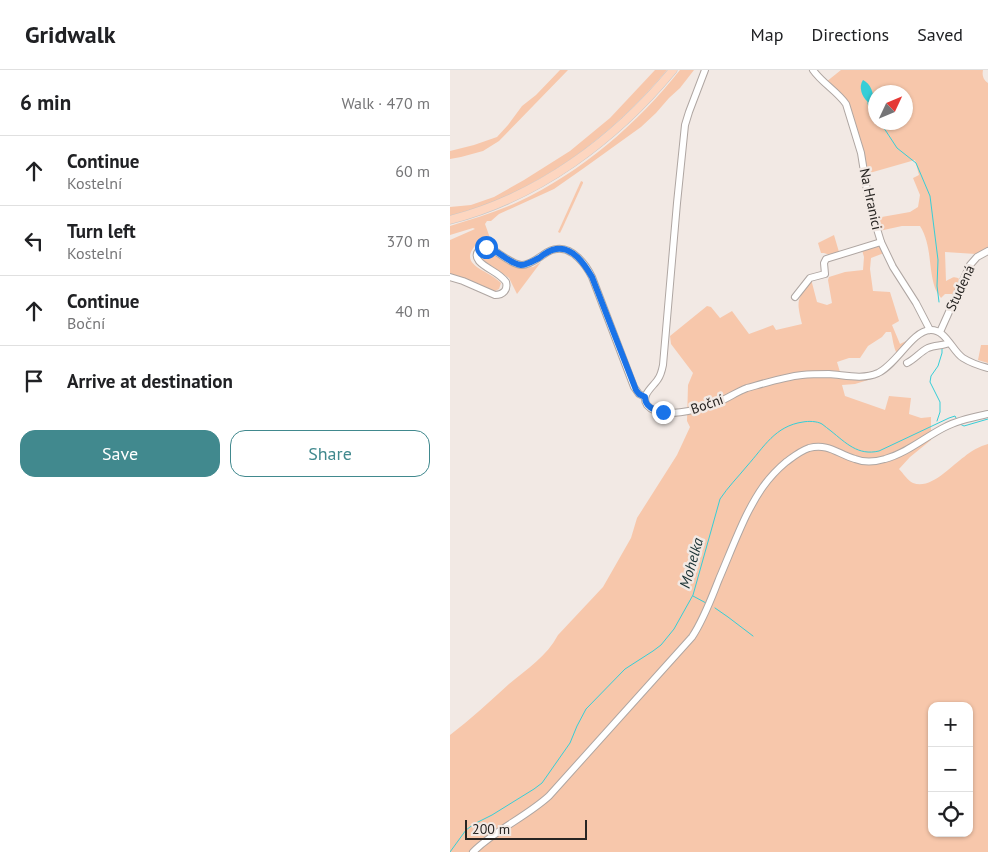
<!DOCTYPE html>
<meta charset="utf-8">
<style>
:root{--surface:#fff;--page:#f2f2f2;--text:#202124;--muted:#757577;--line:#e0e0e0;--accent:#41898e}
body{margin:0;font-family:"PT Sans",sans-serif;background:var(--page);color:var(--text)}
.controls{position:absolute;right:15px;bottom:15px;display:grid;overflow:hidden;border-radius:10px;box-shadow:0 1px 4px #0004}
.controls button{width:45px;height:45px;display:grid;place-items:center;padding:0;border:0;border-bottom:1px solid var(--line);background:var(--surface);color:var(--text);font:25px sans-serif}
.compass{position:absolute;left:418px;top:15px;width:45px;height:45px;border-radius:50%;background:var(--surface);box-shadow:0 1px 4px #0004;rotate:46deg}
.scale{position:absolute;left:15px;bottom:12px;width:122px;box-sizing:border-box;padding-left:5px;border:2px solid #282523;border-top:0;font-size:14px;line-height:18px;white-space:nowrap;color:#282523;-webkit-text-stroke:4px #f2e9e4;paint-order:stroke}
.stop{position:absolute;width:15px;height:15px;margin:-11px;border:4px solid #1a73e8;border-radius:50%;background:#fff}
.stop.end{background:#1a73e8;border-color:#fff;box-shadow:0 1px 5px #0008}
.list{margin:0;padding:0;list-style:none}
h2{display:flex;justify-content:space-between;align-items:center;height:65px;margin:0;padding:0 20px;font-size:21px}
h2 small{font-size:16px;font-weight:400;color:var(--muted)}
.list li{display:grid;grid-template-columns:32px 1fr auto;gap:15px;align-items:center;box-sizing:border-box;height:70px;padding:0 20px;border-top:1px solid var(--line)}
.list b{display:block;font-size:19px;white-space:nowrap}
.list p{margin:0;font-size:16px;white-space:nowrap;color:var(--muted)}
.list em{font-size:16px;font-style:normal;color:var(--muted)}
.actions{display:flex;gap:10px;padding:15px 20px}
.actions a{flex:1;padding:11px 0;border:1px solid var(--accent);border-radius:15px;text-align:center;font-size:18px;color:var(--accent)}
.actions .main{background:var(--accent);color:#fff}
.icon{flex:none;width:28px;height:28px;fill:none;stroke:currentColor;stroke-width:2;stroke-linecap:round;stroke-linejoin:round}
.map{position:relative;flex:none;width:538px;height:782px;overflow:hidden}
header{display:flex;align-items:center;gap:30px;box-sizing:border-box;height:70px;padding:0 25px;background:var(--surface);border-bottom:1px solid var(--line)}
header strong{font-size:24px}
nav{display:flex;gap:28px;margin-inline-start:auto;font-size:18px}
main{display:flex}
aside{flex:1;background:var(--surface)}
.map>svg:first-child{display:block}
.green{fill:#f7c7ab;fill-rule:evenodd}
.water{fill:#36ced7}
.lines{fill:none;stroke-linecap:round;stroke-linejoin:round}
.stream{stroke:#36ced7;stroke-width:1}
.minor-casing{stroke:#afa6a2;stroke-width:8}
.major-casing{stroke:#c7c6c6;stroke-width:9}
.minor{stroke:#fff;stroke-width:6}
.major{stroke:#fdd6c0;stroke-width:8}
.route{stroke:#1a73e8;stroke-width:6}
.labels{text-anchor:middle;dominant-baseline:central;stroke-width:5;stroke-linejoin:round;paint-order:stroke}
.street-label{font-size:14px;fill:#282523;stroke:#f2e9e4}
.water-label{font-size:15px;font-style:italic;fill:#193133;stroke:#f2e9e4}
</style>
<header>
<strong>Gridwalk</strong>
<nav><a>Map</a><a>Directions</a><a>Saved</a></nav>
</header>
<main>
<aside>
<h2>6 min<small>Walk · 470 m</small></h2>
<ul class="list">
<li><svg class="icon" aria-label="ahead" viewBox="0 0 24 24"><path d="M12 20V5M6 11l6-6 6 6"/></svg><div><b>Continue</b><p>Kostelní</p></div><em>60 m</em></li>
<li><svg class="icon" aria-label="left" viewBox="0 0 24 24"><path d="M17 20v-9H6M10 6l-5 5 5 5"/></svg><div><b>Turn left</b><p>Kostelní</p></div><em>370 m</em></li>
<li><svg class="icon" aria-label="ahead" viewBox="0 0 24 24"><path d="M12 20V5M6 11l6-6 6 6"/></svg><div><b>Continue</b><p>Boční</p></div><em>40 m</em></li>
<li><svg class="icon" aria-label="arrive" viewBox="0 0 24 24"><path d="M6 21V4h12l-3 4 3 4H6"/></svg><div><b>Arrive at destination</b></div></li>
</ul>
<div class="actions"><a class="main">Save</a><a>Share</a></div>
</aside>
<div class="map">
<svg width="538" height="782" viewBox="0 0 538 782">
<rect width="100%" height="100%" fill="#f2e9e4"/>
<!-- green -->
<g class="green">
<polygon points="110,0 118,0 49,71 33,81 11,87 0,89 0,81 24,75 47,67 58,55 72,36 86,25"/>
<path d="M205,0H217C160,68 87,123 0,146V137L21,135L44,127L74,110L120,81L160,48Z"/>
<path d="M230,0H244L230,18L219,28L206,43L191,57L134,98L104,119L49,144L41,151H37L35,154L40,168V171L32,169C2,195 36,198 51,213L49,219L45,221H44L0,205V170L25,159L23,158L0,165V156C23,149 46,142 68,132C132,102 187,54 230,0Z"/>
<path d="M391,0H533C532,5 533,10 538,13V177L526,184L495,182L496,211C503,208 503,205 511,210L505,224H495L491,228C489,225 486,221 485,218C478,197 482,175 470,156H452L429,161L426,148L460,142L468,137L470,125L463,108L469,105L465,90L416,104L401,43L376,12ZM426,22H456V52H426Z"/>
<polygon points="131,111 133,112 133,113 112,159 110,163 108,162"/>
<polygon points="384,165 389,182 380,185 374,183 371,183 368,173"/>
<path d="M429,176L434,183L421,188L420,199L423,221L440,222L449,251L442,255L450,274L456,271L455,275L447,284C443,276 443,269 441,262H436L432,267L418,276L410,288H399L387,292L390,302L362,307L418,310L405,314L392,315L395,326L435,340L439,326L461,328L459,344L471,348L481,347V370L460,387L449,399C453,403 458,411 463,413C481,420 501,396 514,387C521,381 530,376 538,374V782H0V665C21,649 40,631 59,614C77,599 97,586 108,565L153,517L181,468L187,448L227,385L240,357L237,351L238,315L243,303L221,274L220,266L257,236L261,237L270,248L282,241L299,264L323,255L326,260L352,254C346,229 347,231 361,209L367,232L377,235L382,233L378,210L379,207L395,202L413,200L414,187L412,180ZM482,636H519V763H482Z"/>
<polygon points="36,181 39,181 73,198 83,197 91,192 67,224 59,208 33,190 32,185"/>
<polygon points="531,275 538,275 538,293 528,290"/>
</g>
<!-- water -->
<path class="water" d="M413,10C421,14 423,22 424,31L418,32C412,27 408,17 413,10Z"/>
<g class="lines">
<!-- stream -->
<g class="stream">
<polyline points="418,31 418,34 426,46"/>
<polyline points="430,52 447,78 466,93 480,126 488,190 487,216 489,232"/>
<polyline points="487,351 490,342 490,332 480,312 481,306 488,296 492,283 492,278"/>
<polyline points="510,354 514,356 538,349"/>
<polyline points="243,526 256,533"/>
<polyline points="265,538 278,547 303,566"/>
<path d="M0,782L16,760L24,754L42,745L84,719L92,713L120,673L127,656L136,639L175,599L203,581L211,575L224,559L243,525L270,429C278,417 288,407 297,396C314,377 325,356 353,352C358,351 367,351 372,354C375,356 378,359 381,361C396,373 408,386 429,381L499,348L505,346L506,348"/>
</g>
<!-- minor casing -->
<g class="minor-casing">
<g id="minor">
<path d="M255,0L239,42L235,55L227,133L213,295C212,300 211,305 208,309C204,316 190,325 197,335C210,351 250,339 266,333C277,329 286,322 297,318C315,313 334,307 352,305C361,304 371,304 379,304C395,305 412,310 428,303C447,294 462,261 480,260C496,259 502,281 513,288C521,293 530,296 538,298"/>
<path d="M363,0C372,13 387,21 396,34L411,83L419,133L431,172L443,197L466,233L480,260"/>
<path d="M0,207L13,211L45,225C53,225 58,220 56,212C49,202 36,199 29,191C23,183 30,177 38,177C47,181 62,195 72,195C79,195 87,189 93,185C97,182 102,179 107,179C123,177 136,195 142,207L184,317L189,324L195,327"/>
<polyline points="345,227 360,208 375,204 374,193 376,189 431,172"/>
<polyline points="490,262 520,195 527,187 538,181"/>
<path d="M457,293C465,289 470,282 478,278C485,275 492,276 499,273"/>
<path d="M23,782C45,760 76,747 99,726L242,567C254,549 261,529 269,509C278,488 286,467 296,446C307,424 317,408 336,392C343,387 350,381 359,378C378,373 388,384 405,389C415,393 425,392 435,389C457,383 475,367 495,357C508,350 524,347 538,344"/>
</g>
</g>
<!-- major casing -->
<g class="major-casing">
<path id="major" d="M0,150C89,127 165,70 223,0"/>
</g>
<!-- minor -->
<use href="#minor" class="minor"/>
<!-- major -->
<use href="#major" class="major"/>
</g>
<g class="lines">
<!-- route -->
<path class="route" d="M36,177C48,180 58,193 71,195C77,195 83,191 89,188C94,184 100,180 106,179C123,176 135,195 142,207L186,320L189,324L195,327C195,337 204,340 213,342"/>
</g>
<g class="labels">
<!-- street labels -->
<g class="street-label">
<text transform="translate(421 129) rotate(78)">Na Hranici</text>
<text transform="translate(510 218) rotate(-65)">Studená</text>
<text transform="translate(257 334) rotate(-19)">Boční</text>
</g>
<!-- water labels -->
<g class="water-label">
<text transform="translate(241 493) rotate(-74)">Mohelka</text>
</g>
</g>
</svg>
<div class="controls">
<button>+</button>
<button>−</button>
<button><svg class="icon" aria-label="locate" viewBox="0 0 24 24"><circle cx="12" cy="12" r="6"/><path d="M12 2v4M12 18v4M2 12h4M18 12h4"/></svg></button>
</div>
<svg class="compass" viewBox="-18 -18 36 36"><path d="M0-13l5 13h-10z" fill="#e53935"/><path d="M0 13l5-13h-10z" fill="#757577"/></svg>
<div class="scale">200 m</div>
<div class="stop" style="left:36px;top:177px"></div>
<div class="stop end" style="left:213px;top:342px"></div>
</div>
</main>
